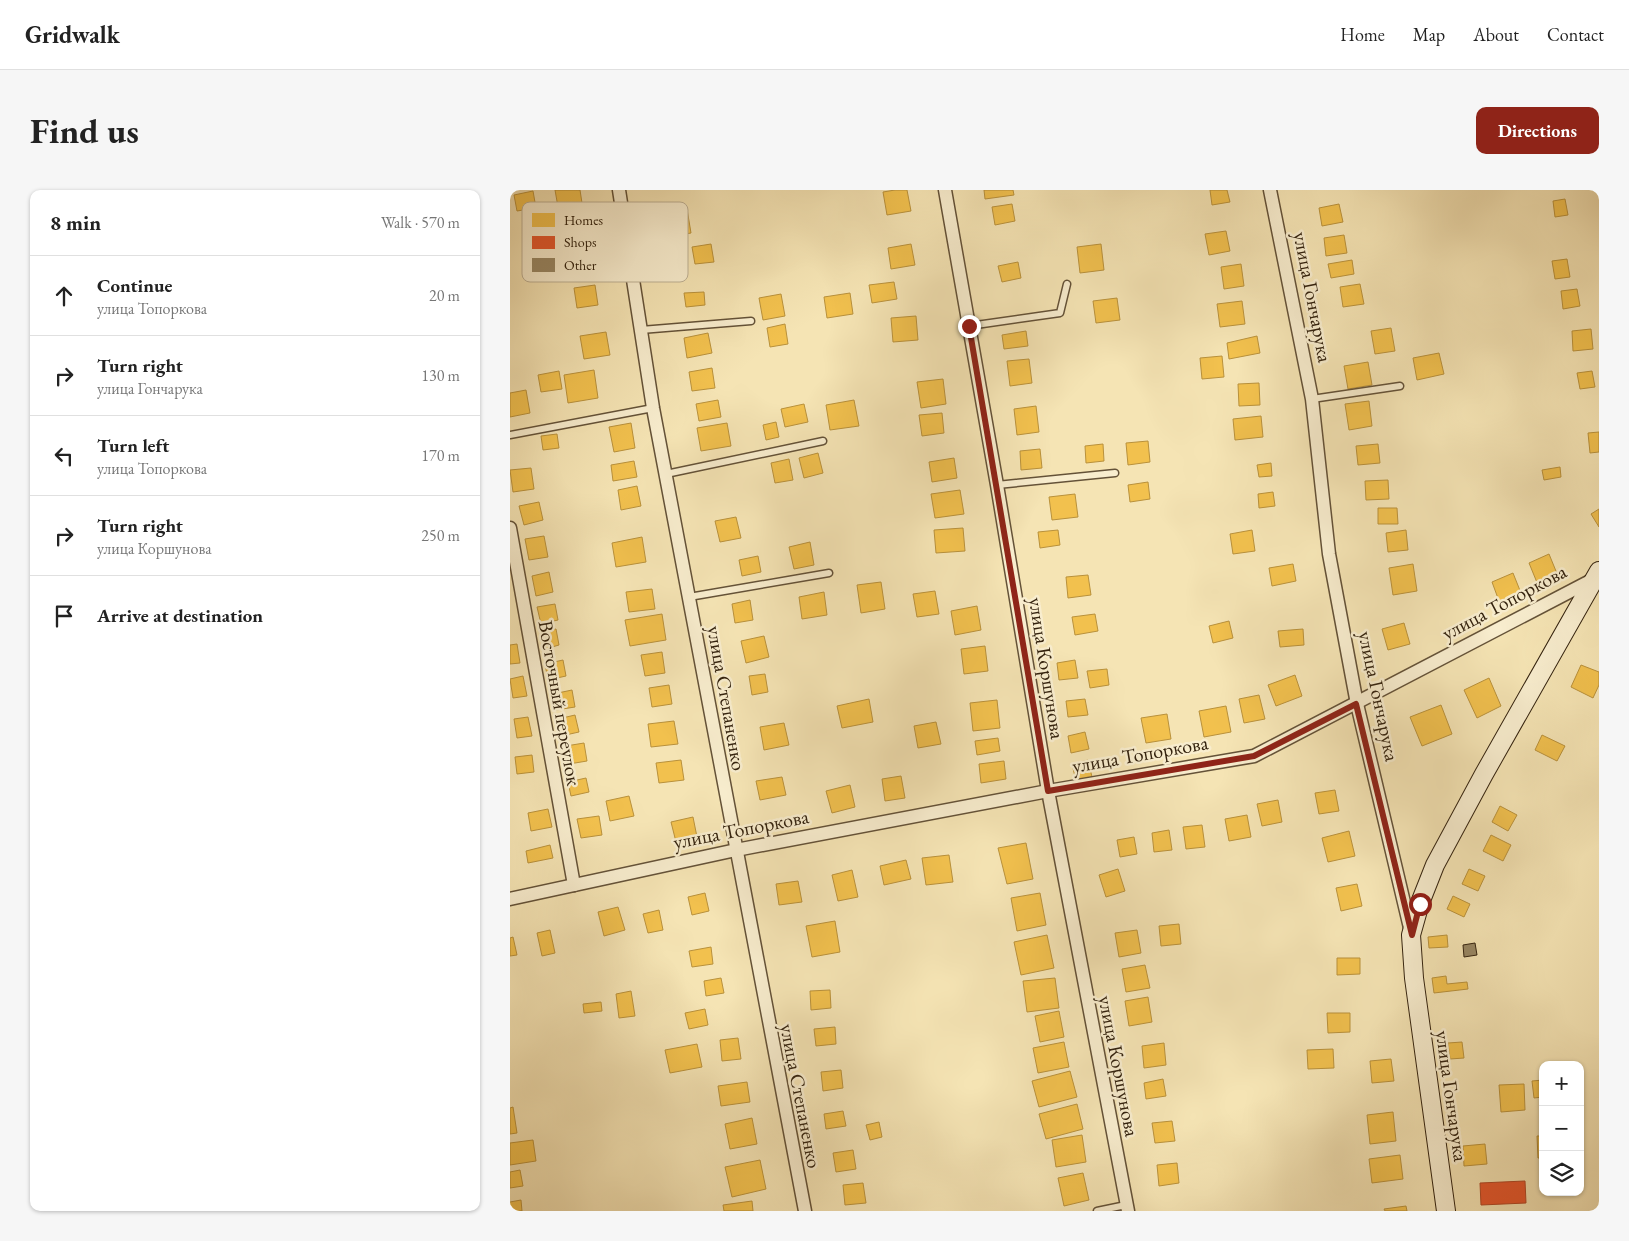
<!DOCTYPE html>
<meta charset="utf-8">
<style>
:root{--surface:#fff;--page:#f6f6f6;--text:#222;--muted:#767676;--line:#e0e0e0;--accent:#8f2418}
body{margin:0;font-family:"EB Garamond",serif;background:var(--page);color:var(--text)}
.controls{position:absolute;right:15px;bottom:15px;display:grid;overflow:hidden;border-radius:10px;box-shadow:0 1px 4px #0004}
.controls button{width:45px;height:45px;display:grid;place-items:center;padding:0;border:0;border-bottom:1px solid var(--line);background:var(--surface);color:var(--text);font:25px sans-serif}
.stop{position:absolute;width:15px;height:15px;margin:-11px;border:4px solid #8f2418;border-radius:50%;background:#fff}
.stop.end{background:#8f2418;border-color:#fff;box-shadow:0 1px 5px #0008}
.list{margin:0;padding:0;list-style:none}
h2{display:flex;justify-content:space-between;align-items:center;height:65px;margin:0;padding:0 20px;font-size:21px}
h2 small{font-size:16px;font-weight:400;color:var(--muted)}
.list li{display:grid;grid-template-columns:32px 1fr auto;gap:15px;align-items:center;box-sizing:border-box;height:80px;padding:0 20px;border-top:1px solid var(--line)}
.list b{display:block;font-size:19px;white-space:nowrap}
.list p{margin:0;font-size:16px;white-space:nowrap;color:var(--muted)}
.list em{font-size:16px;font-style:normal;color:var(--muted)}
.icon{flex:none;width:28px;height:28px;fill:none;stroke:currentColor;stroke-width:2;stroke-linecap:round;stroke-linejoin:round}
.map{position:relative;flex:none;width:1089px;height:1021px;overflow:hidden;border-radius:10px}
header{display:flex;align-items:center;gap:30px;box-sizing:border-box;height:70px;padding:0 25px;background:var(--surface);border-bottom:1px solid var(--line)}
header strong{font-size:24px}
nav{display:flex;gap:28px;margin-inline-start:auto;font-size:18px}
.intro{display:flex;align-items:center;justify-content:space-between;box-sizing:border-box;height:120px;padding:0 30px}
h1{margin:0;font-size:35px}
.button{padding:12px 22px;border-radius:10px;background:var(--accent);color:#fff;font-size:18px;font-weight:700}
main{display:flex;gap:30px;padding:0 30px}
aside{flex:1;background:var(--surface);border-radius:10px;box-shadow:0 1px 4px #0004}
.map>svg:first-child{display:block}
.homes{fill:#f2c14e;stroke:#b9913b}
.shops{fill:#e4572e;stroke:#af4724}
.building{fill:#988764;stroke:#33220e}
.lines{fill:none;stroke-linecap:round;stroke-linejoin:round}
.lane-casing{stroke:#645238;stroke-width:9}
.street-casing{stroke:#645238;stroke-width:15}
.secondary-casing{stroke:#33220e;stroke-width:20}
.lane{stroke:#f8edce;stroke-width:6}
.street{stroke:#f8edce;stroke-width:12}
.secondary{stroke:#f8edce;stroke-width:18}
.route{stroke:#8f2418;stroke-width:6}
.labels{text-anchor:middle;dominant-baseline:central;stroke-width:5;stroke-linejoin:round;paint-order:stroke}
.street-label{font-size:20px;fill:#33220e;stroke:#f8edce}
.key{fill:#f8edce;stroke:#bdb094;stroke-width:1}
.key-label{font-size:14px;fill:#33220e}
</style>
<header>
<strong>Gridwalk</strong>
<nav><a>Home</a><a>Map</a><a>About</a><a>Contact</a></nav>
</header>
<div class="intro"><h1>Find us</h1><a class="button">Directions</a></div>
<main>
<aside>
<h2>8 min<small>Walk · 570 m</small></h2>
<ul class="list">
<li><svg class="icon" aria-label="ahead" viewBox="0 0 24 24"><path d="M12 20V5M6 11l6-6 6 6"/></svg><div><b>Continue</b><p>улица Топоркова</p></div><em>20 m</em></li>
<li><svg class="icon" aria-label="right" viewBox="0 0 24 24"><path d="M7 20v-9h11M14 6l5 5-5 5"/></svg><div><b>Turn right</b><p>улица Гончарука</p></div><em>130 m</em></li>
<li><svg class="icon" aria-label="left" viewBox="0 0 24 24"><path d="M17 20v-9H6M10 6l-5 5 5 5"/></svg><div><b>Turn left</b><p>улица Топоркова</p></div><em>170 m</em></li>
<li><svg class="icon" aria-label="right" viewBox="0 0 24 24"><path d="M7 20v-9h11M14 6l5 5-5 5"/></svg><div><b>Turn right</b><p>улица Коршунова</p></div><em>250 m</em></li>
<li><svg class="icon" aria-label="arrive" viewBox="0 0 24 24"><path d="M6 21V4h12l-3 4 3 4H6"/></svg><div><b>Arrive at destination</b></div></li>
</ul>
</aside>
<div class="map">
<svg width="1089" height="1021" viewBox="0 0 1089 1021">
<rect width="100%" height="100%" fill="#f5e4b4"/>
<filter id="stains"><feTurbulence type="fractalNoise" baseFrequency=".004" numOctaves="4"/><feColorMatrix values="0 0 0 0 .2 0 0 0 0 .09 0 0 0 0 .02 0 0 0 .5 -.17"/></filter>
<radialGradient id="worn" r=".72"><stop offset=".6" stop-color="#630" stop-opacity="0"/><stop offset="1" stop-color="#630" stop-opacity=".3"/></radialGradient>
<!-- homes -->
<g class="homes">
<polygon points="45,0 70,0 72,13 48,17"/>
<polygon points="385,0 397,0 401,21 377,25 373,2"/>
<polygon points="474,0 503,0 504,5 475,9"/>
<polygon points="700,0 717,0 720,12 702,15"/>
<polygon points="23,1 26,18 7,21 4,5"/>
<polygon points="1055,9 1058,25 1045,27 1043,11"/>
<polygon points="502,14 505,31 485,35 482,17"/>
<polygon points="829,14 833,32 812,36 809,18"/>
<polygon points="177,19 181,43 159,47 154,23"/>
<polygon points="716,41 720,61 699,65 695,44"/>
<polygon points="834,45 837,63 816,66 814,48"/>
<polygon points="201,54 204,72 185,74 182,57"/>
<polygon points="401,54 405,75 381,79 378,58"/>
<polygon points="591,54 594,80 570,83 567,57"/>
<polygon points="1057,69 1060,87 1045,89 1042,71"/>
<polygon points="842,70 844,84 821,88 818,74"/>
<polygon points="508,72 511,88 492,92 488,76"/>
<polygon points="731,74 734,96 714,99 711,77"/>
<polygon points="384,92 387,109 362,113 359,95"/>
<polygon points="850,94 854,114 833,117 830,97"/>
<polygon points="85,95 88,115 67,118 64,98"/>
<polygon points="1067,99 1070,116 1053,119 1051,101"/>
<polygon points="194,102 195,115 176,117 174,103"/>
<polygon points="340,103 343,124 317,128 314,107"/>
<polygon points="271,104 275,126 253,130 249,108"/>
<polygon points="607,108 610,130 586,133 583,111"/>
<polygon points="732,111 735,134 710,137 707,114"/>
<polygon points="406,126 408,150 383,152 381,128"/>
<polygon points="275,134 278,154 260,157 257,138"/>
<polygon points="881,138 885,161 865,164 861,141"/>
<polygon points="1081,139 1083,159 1063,161 1062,141"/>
<polygon points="516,141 518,156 494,159 492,145"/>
<polygon points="96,142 100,165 74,169 70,146"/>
<polygon points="198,143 202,163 177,168 174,148"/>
<polygon points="747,146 750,163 719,169 717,153"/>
<polygon points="929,163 934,184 907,190 903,168"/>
<polygon points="712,166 714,187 692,189 690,168"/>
<polygon points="519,169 522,193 500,196 497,171"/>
<polygon points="858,172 862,195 838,199 834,176"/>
<polygon points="202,178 205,198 182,201 179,182"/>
<polygon points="84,180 88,208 58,213 54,185"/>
<polygon points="49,181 52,199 31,202 28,185"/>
<polygon points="1082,181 1085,197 1070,199 1067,183"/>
<polygon points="433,189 436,214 411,218 407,192"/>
<polygon points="749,193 750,215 729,216 728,194"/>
<polygon points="16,200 20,223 0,227 0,203"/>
<polygon points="208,210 211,227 189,231 186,214"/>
<polygon points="344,210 349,236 320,240 316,215"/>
<polygon points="859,211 862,236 839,240 835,214"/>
<polygon points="294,214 298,232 275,237 271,219"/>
<polygon points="526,216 529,242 507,245 504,219"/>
<polygon points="432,223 434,243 412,246 409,225"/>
<polygon points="751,226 753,247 725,250 723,229"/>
<polygon points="266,232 269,247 256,250 253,235"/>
<polygon points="121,233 125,258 104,262 99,237"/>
<polygon points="217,233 221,256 191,261 187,238"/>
<polygon points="1089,242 1089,262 1080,263 1078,243"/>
<polygon points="47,244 49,258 33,260 31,246"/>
<polygon points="638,251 640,272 618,275 616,253"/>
<polygon points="593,254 594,271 576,273 575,256"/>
<polygon points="868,254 870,273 848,275 846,256"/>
<polygon points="530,259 532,278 511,280 510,261"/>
<polygon points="308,263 313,283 294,288 289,268"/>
<polygon points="444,268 447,288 422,292 419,272"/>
<polygon points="279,269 283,290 265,293 261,273"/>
<polygon points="124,271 127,287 103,291 101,275"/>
<polygon points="761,273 762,286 749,287 747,275"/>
<polygon points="1050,277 1051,287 1034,290 1032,280"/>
<polygon points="21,278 24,299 3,302 0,280"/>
<polygon points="878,290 879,309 856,310 855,291"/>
<polygon points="638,292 640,309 620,312 618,295"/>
<polygon points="127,296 131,316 111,320 108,300"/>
<polygon points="450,300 454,324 425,328 421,304"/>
<polygon points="763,302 765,316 749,318 748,304"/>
<polygon points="565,304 568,327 542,330 539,307"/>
<polygon points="29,312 33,330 14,335 9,316"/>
<polygon points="868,318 887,318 888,334 868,334"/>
<polygon points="1089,319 1089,337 1081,324"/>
<polygon points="226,327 231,348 210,352 205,331"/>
<polygon points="453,338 455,361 426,363 424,340"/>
<polygon points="548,340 550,355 530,358 528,342"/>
<polygon points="742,340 745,361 723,364 720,344"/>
<polygon points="896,340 898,360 878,362 876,343"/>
<polygon points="34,346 38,367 19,370 15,349"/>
<polygon points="132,347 136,372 106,377 102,353"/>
<polygon points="300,352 304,375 284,379 279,357"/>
<polygon points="1039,364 1048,386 1028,395 1019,373"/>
<polygon points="248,366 251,382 232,386 229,370"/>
<polygon points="783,374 786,391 762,396 759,378"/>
<polygon points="903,374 907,401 883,405 879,378"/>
<polygon points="39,382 43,402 26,406 22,386"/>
<polygon points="1003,383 1011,403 989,411 982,392"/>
<polygon points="578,385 581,405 558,408 556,387"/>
<polygon points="371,392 375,419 351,423 347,395"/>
<polygon points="142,399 145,419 119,422 116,402"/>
<polygon points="425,401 429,424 407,427 403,404"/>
<polygon points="314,402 317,425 292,429 289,407"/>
<polygon points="240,410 243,430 225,433 222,414"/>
<polygon points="45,414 48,430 31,434 27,417"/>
<polygon points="467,416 471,440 445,445 441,421"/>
<polygon points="152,424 156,450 120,456 115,430"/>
<polygon points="585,424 588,441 565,445 562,427"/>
<polygon points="719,431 723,448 703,453 699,436"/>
<polygon points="894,433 900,454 878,460 872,439"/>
<polygon points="46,439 49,455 35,459 31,442"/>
<polygon points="793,439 794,455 770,457 768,441"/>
<polygon points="254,446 259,467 236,473 231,451"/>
<polygon points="7,454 10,473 0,474 0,455"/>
<polygon points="475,456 478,481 454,484 451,459"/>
<polygon points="152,462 155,483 135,486 131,465"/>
<polygon points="53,470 56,486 38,490 35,474"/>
<polygon points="565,470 568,488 549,490 547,473"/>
<polygon points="1071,475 1089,482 1089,495 1083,508 1061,497"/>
<polygon points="597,479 599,495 580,498 577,481"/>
<polygon points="255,484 258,502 242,505 239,486"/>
<polygon points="785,485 792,506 766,516 758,495"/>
<polygon points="13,486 17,506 3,508 0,489"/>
<polygon points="979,488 991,516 967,528 954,500"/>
<polygon points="159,495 162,514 142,517 139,498"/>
<polygon points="62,500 65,517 46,520 43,504"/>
<polygon points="749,505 755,529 734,533 729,509"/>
<polygon points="359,509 363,532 332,538 327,516"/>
<polygon points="575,509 578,525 558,527 556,511"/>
<polygon points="487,510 490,538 463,541 460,513"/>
<polygon points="931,515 942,544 912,556 900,527"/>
<polygon points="716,516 721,542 694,547 689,521"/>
<polygon points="657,524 661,549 636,553 631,528"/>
<polygon points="65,525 69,542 51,546 48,529"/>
<polygon points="18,527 22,546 7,548 4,529"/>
<polygon points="164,531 168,554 141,557 138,534"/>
<polygon points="426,532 431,554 408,558 404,536"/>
<polygon points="274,533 279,555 254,560 250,537"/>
<polygon points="575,542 579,559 561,563 558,546"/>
<polygon points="1032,545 1055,556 1047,571 1025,560"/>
<polygon points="488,548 490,561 467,565 465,551"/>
<polygon points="74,553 77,571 59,574 56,556"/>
<polygon points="22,565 24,582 7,584 5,567"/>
<polygon points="171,570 174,590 149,593 146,573"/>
<polygon points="578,570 582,587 566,591 562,574"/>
<polygon points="494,571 496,589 471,593 469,574"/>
<polygon points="391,586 395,608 375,611 372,589"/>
<polygon points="272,587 276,605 250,610 246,591"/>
<polygon points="76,588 79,602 61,606 58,592"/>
<polygon points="340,595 345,617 322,623 316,601"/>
<polygon points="825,600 829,621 809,624 805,603"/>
<polygon points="119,606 124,626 100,631 96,611"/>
<polygon points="768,610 772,632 752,636 747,614"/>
<polygon points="990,616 1007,625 998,641 982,632"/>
<polygon points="38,619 42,637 21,641 18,623"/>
<polygon points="737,625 741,647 719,651 715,629"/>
<polygon points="89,626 92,645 71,648 67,629"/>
<polygon points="183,627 188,652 167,656 161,632"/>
<polygon points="692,635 695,657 676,659 673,637"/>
<polygon points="659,640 662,660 644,662 642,643"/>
<polygon points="839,641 845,666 818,672 812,648"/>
<polygon points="981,645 1001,655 993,671 973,661"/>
<polygon points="624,647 627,664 610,667 607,650"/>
<polygon points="516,653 523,689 497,694 488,658"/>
<polygon points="40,655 43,668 18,673 16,661"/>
<polygon points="439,665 443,692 416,695 412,668"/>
<polygon points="396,670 401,689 374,695 370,676"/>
<polygon points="608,679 615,701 596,707 589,685"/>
<polygon points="959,679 975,686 968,701 952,694"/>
<polygon points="342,680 348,707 328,711 322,685"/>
<polygon points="288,691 292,712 269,715 266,694"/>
<polygon points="847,694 852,716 831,721 826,698"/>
<polygon points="195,703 199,721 182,725 178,707"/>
<polygon points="530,703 536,735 507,741 501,708"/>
<polygon points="943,706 960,714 954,727 937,719"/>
<polygon points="108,717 115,740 94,746 88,722"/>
<polygon points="149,720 153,740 138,743 133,724"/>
<polygon points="325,731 330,762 302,767 296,736"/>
<polygon points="669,734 671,754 651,756 649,736"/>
<polygon points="40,740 45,763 32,766 27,743"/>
<polygon points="627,740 631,763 609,767 605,743"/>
<polygon points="537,745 544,778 511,785 504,752"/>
<polygon points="937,745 938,757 919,758 918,747"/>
<polygon points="3,747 7,765 0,766 0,748"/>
<polygon points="201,757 203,774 182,777 179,761"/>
<polygon points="827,768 850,768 850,784 827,785"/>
<polygon points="635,775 640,798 616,802 612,779"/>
<polygon points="936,786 937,794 957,792 958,799 924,803 922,788"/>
<polygon points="211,788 214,803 196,806 194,791"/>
<polygon points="545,788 549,818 517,822 513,791"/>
<polygon points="320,800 321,818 301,820 300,801"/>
<polygon points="121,801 125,826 109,828 106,804"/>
<polygon points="638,807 642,832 619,836 615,811"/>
<polygon points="91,812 92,821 74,823 73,814"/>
<polygon points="195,819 198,835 179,839 175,823"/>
<polygon points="549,821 554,847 530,852 525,826"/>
<polygon points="817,823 840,823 840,842 818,843"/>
<polygon points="325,837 326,854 306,856 304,839"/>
<polygon points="228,848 231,869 212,871 210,850"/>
<polygon points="554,852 559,877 528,883 523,858"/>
<polygon points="952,852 954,868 940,869 938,853"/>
<polygon points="654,853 656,875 634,878 632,856"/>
<polygon points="187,854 192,877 160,883 155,860"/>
<polygon points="823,859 824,878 798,879 797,860"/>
<polygon points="881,869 884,891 862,893 860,871"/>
<polygon points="331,880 333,898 313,901 311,882"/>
<polygon points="560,881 567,907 529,917 522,891"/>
<polygon points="653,889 656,906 636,909 634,893"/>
<polygon points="1033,890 1033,907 1024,908 1022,891"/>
<polygon points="237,892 240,912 211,916 208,896"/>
<polygon points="1014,894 1015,920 991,922 989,895"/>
<polygon points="567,914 573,939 536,949 529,924"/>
<polygon points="3,917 7,943 0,944 0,918"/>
<polygon points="333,921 336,936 316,939 314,924"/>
<polygon points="883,922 886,951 860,954 857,925"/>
<polygon points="242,928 247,954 220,959 215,934"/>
<polygon points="662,931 665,951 645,953 642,933"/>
<polygon points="369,932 372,947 360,950 356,935"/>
<polygon points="572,945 576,972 546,977 542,950"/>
<polygon points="1027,946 1033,946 1033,968 1028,968"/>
<polygon points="23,950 26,971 0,975 0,953"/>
<polygon points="975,954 977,974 954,976 953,956"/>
<polygon points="343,960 346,979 326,982 323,963"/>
<polygon points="890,965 893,989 862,993 859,969"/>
<polygon points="250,970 256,999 222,1007 215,977"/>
<polygon points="667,973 669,993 649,996 647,975"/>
<polygon points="10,980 13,996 0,998 0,982"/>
<polygon points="573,983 579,1010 554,1016 548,988"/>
<polygon points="353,993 356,1013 335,1015 333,995"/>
<polygon points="11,1010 12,1021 0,1021 0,1012"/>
<polygon points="242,1011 243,1021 214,1021 213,1015"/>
<polygon points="896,1016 897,1021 875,1021 874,1019"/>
</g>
<!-- shops -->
<polygon class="shops" points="1015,991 1016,1013 971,1015 970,993"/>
<!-- building -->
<polygon class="building" points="965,753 967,765 954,767 953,755"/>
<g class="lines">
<!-- lane casing -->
<g class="lane-casing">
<g id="lane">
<polyline points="459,136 550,123 557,94"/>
<polyline points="131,140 241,131"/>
<polyline points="802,209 890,196"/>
<polyline points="0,245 143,218"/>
<polyline points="156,284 313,251"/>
<polyline points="487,295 605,283"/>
<polyline points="179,407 319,383"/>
<polyline points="587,1021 616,1015"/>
</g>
</g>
<!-- street casing -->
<g class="street-casing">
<g id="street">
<polyline points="109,0 143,218 295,1021"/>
<polyline points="435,0 487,295 538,601 618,1021"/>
<polyline points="760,0 802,209 819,364 847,514 901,742"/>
<polyline points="0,338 64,695"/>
<polyline points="0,709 226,660 538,601 744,566 1084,389"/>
</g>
</g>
<!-- secondary casing -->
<g class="secondary-casing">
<polyline id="secondary" points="936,1021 904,788 901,745 910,713 925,675 974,584 1089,381"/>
</g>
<!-- lane -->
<use href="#lane" class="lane"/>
<!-- street -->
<use href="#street" class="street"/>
<!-- secondary -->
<use href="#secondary" class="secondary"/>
</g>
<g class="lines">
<!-- route -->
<polyline class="route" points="459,136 538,601 744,566 846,514 902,745 910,714"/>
</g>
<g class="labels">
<!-- street labels -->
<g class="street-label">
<text transform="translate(803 107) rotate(79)">улица Гончарука</text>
<text transform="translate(994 412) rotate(-28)">улица Топоркова</text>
<text transform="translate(537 478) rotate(81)">улица Коршунова</text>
<text transform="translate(869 506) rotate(78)">улица Гончарука</text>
<text transform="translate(217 508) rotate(80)">улица Степаненко</text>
<text transform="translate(50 513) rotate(80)">Восточный переулок</text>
<text transform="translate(630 564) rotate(-10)">улица Топоркова</text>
<text transform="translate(231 639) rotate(-11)">улица Топоркова</text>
<text transform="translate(609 876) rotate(79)">улица Коршунова</text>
<text transform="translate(291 906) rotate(79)">улица Степаненко</text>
<text transform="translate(942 906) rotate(82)">улица Гончарука</text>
</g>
</g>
<!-- legend -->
<rect x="12" y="12" width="166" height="80" rx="8" class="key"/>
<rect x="22" y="23" width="23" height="14" fill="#f2c14e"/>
<rect x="22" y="46" width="23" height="13" fill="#e4572e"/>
<rect x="22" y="68" width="23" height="14" fill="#988764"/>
<g class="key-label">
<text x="54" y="35">Homes</text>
<text x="54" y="57">Shops</text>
<text x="54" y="80">Other</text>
</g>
<rect width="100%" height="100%" filter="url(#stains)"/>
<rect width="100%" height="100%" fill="url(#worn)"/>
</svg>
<div class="controls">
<button>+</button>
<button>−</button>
<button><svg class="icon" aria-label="layers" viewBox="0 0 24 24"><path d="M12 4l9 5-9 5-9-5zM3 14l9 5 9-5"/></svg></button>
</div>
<div class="stop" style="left:910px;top:714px"></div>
<div class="stop end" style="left:459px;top:136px"></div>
</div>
</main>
